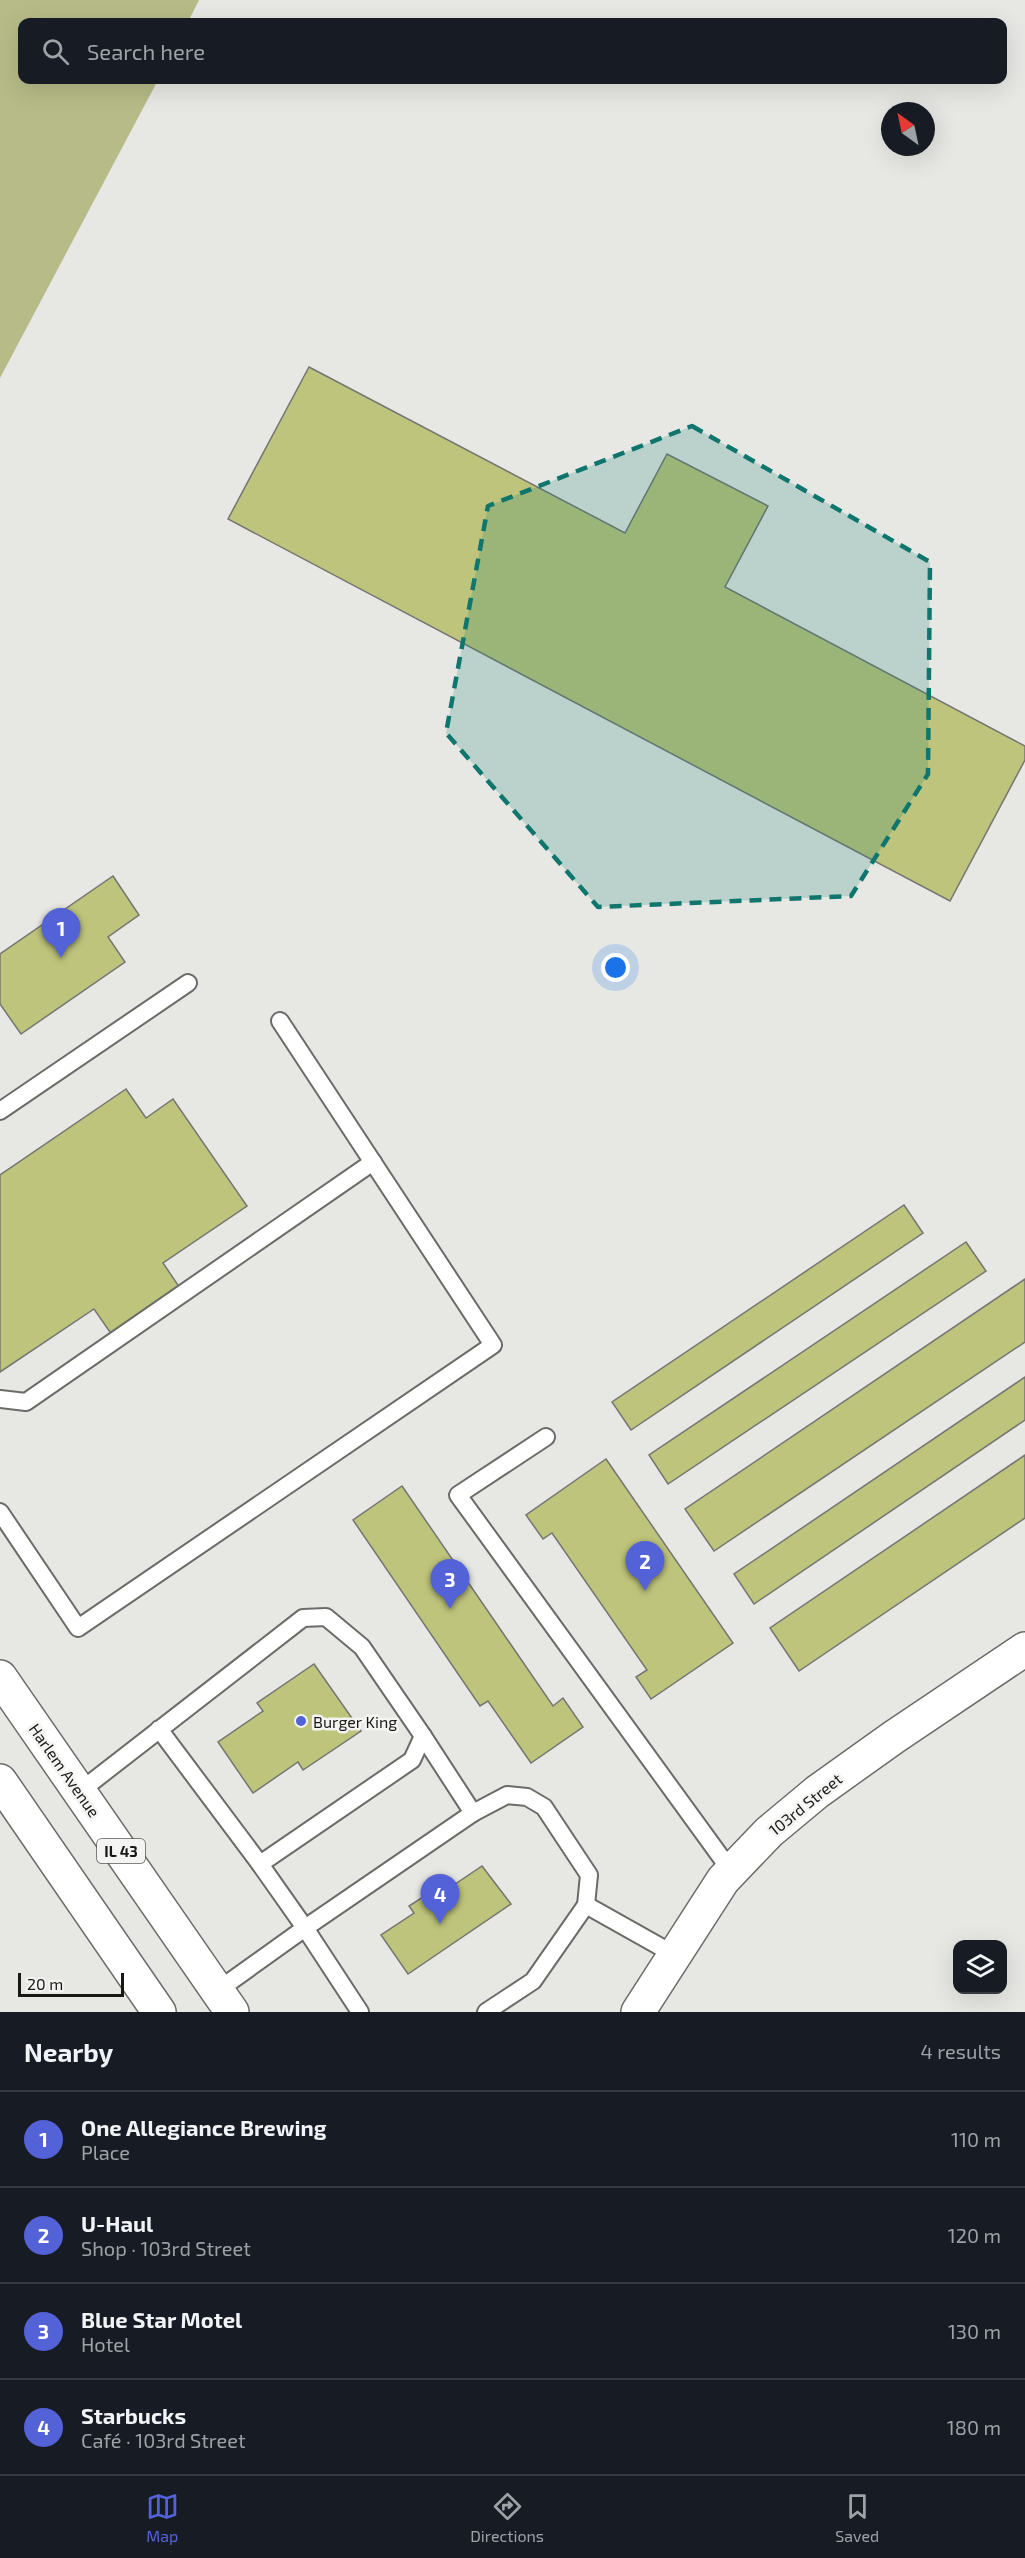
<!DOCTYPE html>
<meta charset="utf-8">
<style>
:root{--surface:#171b24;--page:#20242c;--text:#f1f3f6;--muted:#9ea1a6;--line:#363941;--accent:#5462d8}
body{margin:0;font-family:"Exo 2",sans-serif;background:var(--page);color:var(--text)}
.controls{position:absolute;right:18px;bottom:18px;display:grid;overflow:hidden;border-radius:12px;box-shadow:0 6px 24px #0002}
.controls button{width:54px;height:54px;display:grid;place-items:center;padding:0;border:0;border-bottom:2px solid var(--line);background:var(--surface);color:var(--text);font:30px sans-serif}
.compass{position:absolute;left:881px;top:102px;width:54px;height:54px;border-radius:50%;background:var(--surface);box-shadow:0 6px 24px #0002;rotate:327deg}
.scale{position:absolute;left:18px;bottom:15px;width:106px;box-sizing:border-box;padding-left:6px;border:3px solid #181817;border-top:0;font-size:16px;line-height:21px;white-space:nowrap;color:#181817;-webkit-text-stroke:4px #f4f5f2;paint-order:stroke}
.you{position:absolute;left:616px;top:968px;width:21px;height:21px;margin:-15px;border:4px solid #fff;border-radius:50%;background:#1a73e8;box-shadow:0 0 0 9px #1a73e833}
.badge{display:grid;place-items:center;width:39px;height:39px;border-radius:50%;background:var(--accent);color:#fff;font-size:20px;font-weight:700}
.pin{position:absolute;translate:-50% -50px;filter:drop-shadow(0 2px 3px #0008)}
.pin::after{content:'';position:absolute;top:32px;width:21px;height:18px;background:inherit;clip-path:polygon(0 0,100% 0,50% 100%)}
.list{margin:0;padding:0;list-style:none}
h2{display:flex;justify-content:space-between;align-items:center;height:78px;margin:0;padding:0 24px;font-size:26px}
h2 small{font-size:20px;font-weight:400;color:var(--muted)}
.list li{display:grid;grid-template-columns:39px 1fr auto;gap:18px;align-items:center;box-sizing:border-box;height:96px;padding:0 24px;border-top:2px solid var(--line)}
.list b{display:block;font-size:22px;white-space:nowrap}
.list p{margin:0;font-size:20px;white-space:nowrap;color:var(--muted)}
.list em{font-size:20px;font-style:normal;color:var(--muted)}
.icon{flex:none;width:33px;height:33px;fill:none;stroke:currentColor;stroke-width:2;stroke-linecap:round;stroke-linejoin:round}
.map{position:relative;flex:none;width:1025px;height:2012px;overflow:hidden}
.search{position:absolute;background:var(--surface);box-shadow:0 6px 24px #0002;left:18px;right:18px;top:18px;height:66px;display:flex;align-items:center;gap:15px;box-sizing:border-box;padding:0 21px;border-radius:12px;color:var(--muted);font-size:22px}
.sheet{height:462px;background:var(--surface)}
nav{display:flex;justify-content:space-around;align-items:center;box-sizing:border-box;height:84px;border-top:2px solid var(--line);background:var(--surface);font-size:16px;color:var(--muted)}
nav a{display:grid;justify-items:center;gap:3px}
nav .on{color:var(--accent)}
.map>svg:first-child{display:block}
.green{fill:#b6bb87}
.building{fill:#bec47b;stroke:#757572;stroke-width:1.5}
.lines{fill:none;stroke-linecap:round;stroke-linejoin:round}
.lane-casing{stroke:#6b6c69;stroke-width:20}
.street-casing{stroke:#6b6c69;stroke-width:36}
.primary-casing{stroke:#6b6c69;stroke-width:36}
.lane{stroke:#fff;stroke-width:16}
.street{stroke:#fff;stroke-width:33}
.primary{stroke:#fff;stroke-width:33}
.marked{fill:#0f766e;fill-opacity:0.2;stroke:#0f766e;stroke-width:4.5;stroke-dasharray:12 8;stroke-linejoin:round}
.poi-dot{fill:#5462d8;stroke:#f4f5f2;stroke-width:2}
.labels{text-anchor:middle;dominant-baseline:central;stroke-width:5;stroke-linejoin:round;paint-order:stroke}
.shield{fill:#f4f5f2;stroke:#5a5a59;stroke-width:1.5}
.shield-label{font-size:15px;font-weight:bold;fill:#181817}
.poi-label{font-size:16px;fill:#181817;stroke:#f4f5f2;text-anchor:start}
.street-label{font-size:16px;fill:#181817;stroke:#f4f5f2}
</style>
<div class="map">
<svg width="1025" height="2012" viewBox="0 0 1025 2012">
<rect width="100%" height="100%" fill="#e7e8e4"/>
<!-- green -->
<polygon class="green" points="0,0 199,0 188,22 22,22 22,80 158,80 0,378"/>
<!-- building -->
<g class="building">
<polygon points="309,367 625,533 667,454 768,506 725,587 1025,746 1025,760 950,901 228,519"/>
<polygon points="113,876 139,915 108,937 125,962 21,1034 0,1004 0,954"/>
<polygon points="126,1089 146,1118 173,1099 247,1206 163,1263 180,1288 112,1335 94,1309 0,1372 0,1175"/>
<polygon points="904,1205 923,1233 631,1430 612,1402"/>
<polygon points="966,1242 986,1271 668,1484 649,1455"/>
<polygon points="1025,1279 1025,1342 714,1551 685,1509"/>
<polygon points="1025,1377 1025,1420 754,1604 734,1574"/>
<polygon points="1025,1455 1025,1518 799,1671 770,1628"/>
<polygon points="606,1459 733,1643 651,1699 636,1677 647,1670 552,1533 543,1539 526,1515"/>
<polygon points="402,1486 553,1706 563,1698 583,1727 531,1763 488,1701 480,1706 353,1520"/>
<polygon points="314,1664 361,1731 303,1770 298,1762 253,1793 218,1742 263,1711 257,1703"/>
<polygon points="482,1866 511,1904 408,1974 381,1935 414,1913 409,1906 426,1895 430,1901"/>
</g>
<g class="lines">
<!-- lane casing -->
<g class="lane-casing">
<g id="lane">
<polyline points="0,1111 188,983"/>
<polyline points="0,1399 26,1402 373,1162"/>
<polyline points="546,1437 458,1495 731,1871"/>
<polyline points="0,1512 78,1628 493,1345 280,1021"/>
<polyline points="423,1736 473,1813"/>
<polyline points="79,1792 303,1618 326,1617 362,1647 423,1736 412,1760 260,1864 159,1729"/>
<polyline points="260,1864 305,1928 473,1813 507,1795 527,1797 544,1807 589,1875 586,1905 675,1955"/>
<polyline points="217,1991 305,1928 360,2012"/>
<polyline points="486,2012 533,1981 586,1905"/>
</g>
</g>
<!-- street casing -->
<g class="street-casing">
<polyline id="street" points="638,2012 723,1880 769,1832 817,1792 894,1737 1025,1649"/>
</g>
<!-- primary casing -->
<g class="primary-casing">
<g id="primary">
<polyline points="0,1677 232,2012"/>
<polyline points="0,1781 159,2012"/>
</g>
</g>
<!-- lane -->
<use href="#lane" class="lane"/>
<!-- street -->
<use href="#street" class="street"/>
<!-- primary -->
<use href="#primary" class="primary"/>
</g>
<!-- marked area -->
<path class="marked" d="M692,426L930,562L928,774L851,896L598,907L446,733L488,506Z"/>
<!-- markers -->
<circle class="poi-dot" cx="301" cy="1721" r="6"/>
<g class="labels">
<!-- shield labels -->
<rect class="shield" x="97" y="1839" width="48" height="24" rx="4.5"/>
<g class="shield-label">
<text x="121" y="1851">IL 43</text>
</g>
<!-- poi labels -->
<g class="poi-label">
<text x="313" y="1721">Burger King</text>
</g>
<!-- street labels -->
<g class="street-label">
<text transform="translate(65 1770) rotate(55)">Harlem Avenue</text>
<text transform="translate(805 1804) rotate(-39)">103rd Street</text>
</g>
</g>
</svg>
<div class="controls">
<button><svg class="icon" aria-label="layers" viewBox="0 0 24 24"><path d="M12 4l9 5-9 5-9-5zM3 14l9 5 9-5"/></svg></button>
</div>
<svg class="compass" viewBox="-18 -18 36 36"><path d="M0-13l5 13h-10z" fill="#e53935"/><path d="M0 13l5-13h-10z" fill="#9ea1a6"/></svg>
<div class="scale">20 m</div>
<div class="you"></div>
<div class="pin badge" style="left:61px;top:958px">1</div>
<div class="pin badge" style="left:645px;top:1591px">2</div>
<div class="pin badge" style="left:450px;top:1609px">3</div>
<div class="pin badge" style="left:440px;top:1924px">4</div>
<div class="search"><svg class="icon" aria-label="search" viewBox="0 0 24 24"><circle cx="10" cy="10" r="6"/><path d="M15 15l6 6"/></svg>Search here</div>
</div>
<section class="sheet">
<h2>Nearby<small>4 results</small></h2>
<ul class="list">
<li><span class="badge">1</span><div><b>One Allegiance Brewing</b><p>Place</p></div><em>110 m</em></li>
<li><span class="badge">2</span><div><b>U-Haul</b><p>Shop · 103rd Street</p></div><em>120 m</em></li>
<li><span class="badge">3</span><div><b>Blue Star Motel</b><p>Hotel</p></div><em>130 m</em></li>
<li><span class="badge">4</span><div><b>Starbucks</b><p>Café · 103rd Street</p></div><em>180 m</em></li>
</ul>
</section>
<nav>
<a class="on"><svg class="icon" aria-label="map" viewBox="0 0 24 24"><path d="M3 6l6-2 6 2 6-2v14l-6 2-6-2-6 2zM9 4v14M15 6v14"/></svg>Map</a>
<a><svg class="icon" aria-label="directions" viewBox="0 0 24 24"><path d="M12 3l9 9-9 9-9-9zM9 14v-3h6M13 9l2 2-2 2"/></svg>Directions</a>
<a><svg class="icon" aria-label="saved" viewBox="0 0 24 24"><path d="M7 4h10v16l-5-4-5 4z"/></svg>Saved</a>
</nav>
